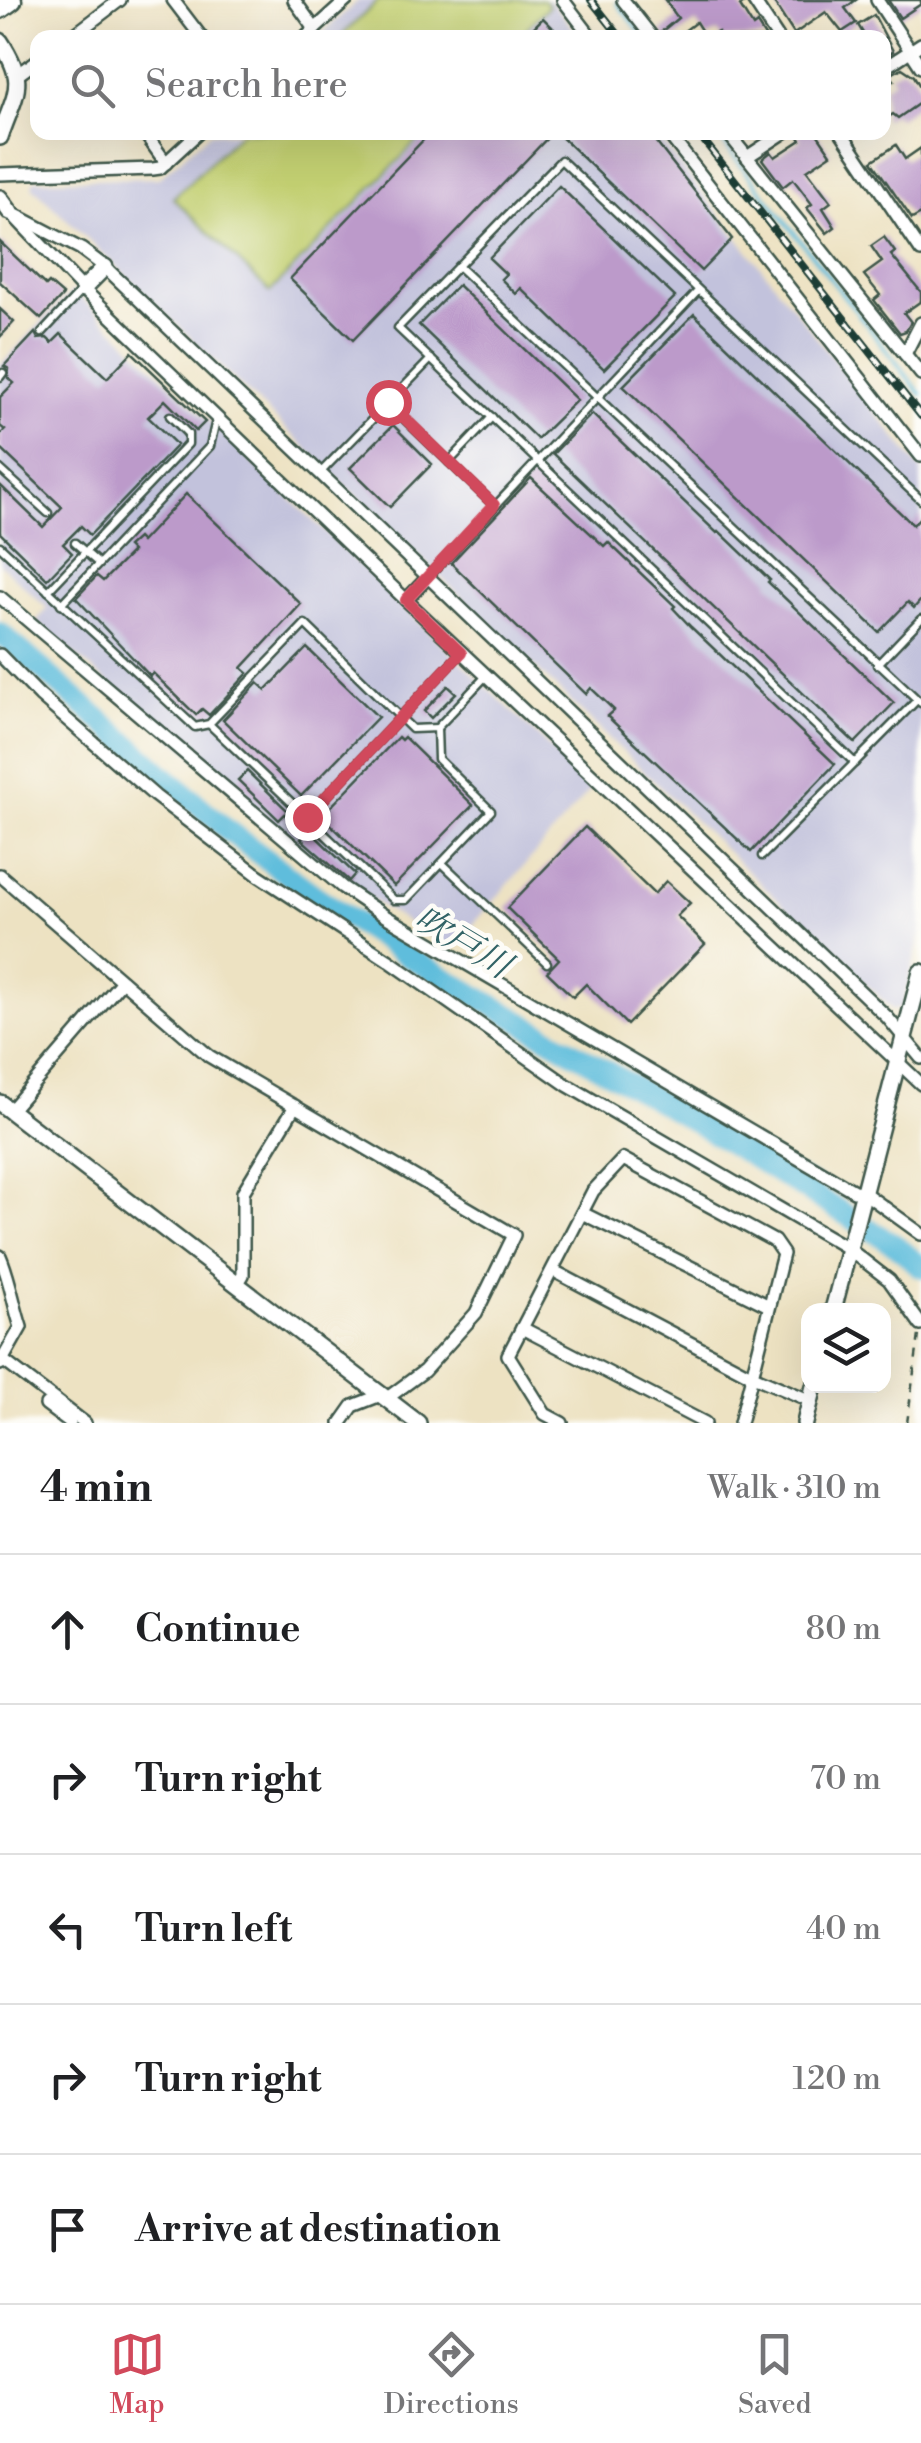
<!DOCTYPE html>
<meta charset="utf-8">
<style>
:root{--surface:#fff;--page:#f2f2f2;--text:#202124;--muted:#757577;--line:#e0e0e0;--accent:#d1495b}
body{margin:0;font-family:"Libre Bodoni","Noto Serif JP",serif;background:var(--page);color:var(--text)}
.controls{position:absolute;right:30px;bottom:30px;display:grid;overflow:hidden;border-radius:20px;box-shadow:0 10px 40px #0002}
.controls button{width:90px;height:90px;display:grid;place-items:center;padding:0;border:0;border-bottom:2px solid var(--line);background:var(--surface);color:var(--text);font:50px sans-serif}
.stop{position:absolute;width:30px;height:30px;margin:-22px;border:8px solid #d1495b;border-radius:50%;background:#fff}
.stop.end{background:#d1495b;border-color:#fff;box-shadow:0 2px 10px #0008}
.list{margin:0;padding:0;list-style:none}
h2{display:flex;justify-content:space-between;align-items:center;height:130px;margin:0;padding:0 40px;font-size:42px}
h2 small{font-size:32px;font-weight:400;color:var(--muted)}
.list li{display:grid;grid-template-columns:65px 1fr auto;gap:30px;align-items:center;box-sizing:border-box;height:150px;padding:0 40px;border-top:2px solid var(--line)}
.list b{display:block;font-size:38px;white-space:nowrap}
.list em{font-size:32px;font-style:normal;color:var(--muted)}
.icon{flex:none;width:55px;height:55px;fill:none;stroke:currentColor;stroke-width:2;stroke-linecap:round;stroke-linejoin:round}
.map{position:relative;flex:none;width:921px;height:1423px;overflow:hidden}
.search{position:absolute;background:var(--surface);box-shadow:0 10px 40px #0002;left:30px;right:30px;top:30px;height:110px;display:flex;align-items:center;gap:25px;box-sizing:border-box;padding:0 35px;border-radius:20px;color:var(--muted);font-size:38px}
.sheet{height:880px;background:var(--surface)}
nav{display:flex;justify-content:space-around;align-items:center;box-sizing:border-box;height:140px;border-top:2px solid var(--line);background:var(--surface);font-size:28px;color:var(--muted)}
nav a{display:grid;justify-items:center;gap:5px}
nav .on{color:var(--accent)}
.map>svg:first-child{display:block}
.industrial{fill:#c2c2dc}
.green{fill:#c2cf71;stroke:#708652;stroke-width:2.5}
.lines{fill:none;stroke-linecap:round;stroke-linejoin:round}
.stream{stroke:#5ebddc;stroke-width:4}
.river{stroke:#5ebddc;stroke-width:22}
.building{fill:#bc9aca}
.lane-casing{stroke:#3e5649;stroke-width:11}
.street-casing{stroke:#3e5649;stroke-width:16}
.secondary-casing{stroke:#3e5649;stroke-width:20}
.highway-casing{stroke:#3e5649;stroke-width:25}
.path{stroke:#3e5649;stroke-width:2.5;stroke-dasharray:8 8;stroke-linecap:butt}
.lane{stroke:#fff;stroke-width:6}
.street{stroke:#fff;stroke-width:11}
.secondary{stroke:#fff;stroke-width:15}
.highway{stroke:#fff;stroke-width:20}
.rail-casing{stroke:#1f3d34;stroke-width:8}
.rail{stroke:#fdfcf7;stroke-width:4;stroke-dasharray:11;stroke-linecap:butt}
.route{stroke:#d1495b;stroke-width:12}
.labels{text-anchor:middle;dominant-baseline:central;stroke-width:9;stroke-linejoin:round;paint-order:stroke}
.water-label{font-size:35px;font-style:italic;fill:#326366;stroke:#fdfcf7}
</style>
<div class="map">
<svg width="921" height="1423" viewBox="0 0 921 1423">
<rect width="100%" height="100%" fill="#fdfcf7"/>
<filter id="ink" filterUnits="userSpaceOnUse"><feTurbulence type="fractalNoise" baseFrequency=".01" numOctaves="2"/><feDisplacementMap in="SourceGraphic" scale="20" xChannelSelector="R" yChannelSelector="G"/><feConvolveMatrix kernelMatrix="1 2 1 2 8 2 1 2 1" color-interpolation-filters="sRGB"/></filter>
<filter id="wash" filterUnits="userSpaceOnUse"><feTurbulence type="fractalNoise" baseFrequency=".0048" numOctaves="4" result="noise"/><feDisplacementMap in="SourceGraphic" scale="40" xChannelSelector="R" yChannelSelector="G"/><feGaussianBlur stdDeviation="2.25" result="paint"/><feColorMatrix in="noise" values="0 0 0 0 0 0 0 0 0 0 0 0 0 0 0 0 0 1.4 0 .05"/><feComposite in="paint" operator="in"/></filter>
<g filter="url(#wash)">
<rect width="100%" height="100%" fill="#ede2c2"/>
<!-- industrial -->
<g class="industrial">
<polygon points="359,0 550,0 580,37 317,38"/>
<polygon points="210,133 655,133 921,470 921,934 902,1008 893,1010 32,186 34,180 159,178"/>
<polygon points="73,290 592,788 451,950 342,881 36,622 47,608 0,564 0,365"/>
</g>
<!-- green -->
<g class="green">
<polygon points="379,0 544,0 549,6 518,37 340,37"/>
<polygon points="241,132 425,132 425,133 270,292 173,198"/>
</g>
<g class="lines">
<!-- stream -->
<g class="stream">
<polyline points="617,3 645,38"/>
<polyline points="715,132 921,394"/>
<polyline points="765,1166 772,1153"/>
<polyline points="800,1169 850,1196"/>
</g>
<!-- river -->
<polyline class="river" points="0,633 227,830 317,897 412,959 695,1122 897,1246 921,1267"/>
</g>
<g id="blocks">
<!-- building -->
<g class="building">
<polygon points="665,0 744,0 744,3 740,6 753,27 757,24 766,38 721,38 718,32 706,38 696,22 675,38 666,38 661,32 678,18"/>
<polygon points="772,0 856,0 845,8 856,23 842,32 826,12 794,34"/>
<polygon points="888,0 921,0 921,4 900,18"/>
<polygon points="874,15 893,51 884,57 884,38 866,38 858,25"/>
<polygon points="543,18 563,38 523,38"/>
<polygon points="902,68 914,76 921,88 921,102 898,118 893,114 884,120 884,87 894,80 890,75"/>
<polygon points="431,132 553,132 353,340 290,279"/>
<polygon points="556,132 648,132 732,239 701,271"/>
<polygon points="796,132 816,132 831,154 807,170 831,202 823,208 835,227 827,233 807,208 812,204 793,179 783,187 762,159 771,152 775,157 801,140"/>
<polygon points="896,145 905,159 921,148 921,214 912,219 872,161"/>
<polygon points="559,186 675,297 604,369 521,288 516,294 501,279 506,274 489,258"/>
<polygon points="884,237 895,252 891,255 921,292 921,301 904,313 911,322 906,331 900,333 874,300 880,295 864,275 882,262 871,246"/>
<polygon points="0,242 46,286 49,283 63,295 41,319 0,282"/>
<polygon points="458,285 577,400 537,439 419,325"/>
<polygon points="0,309 14,322 0,337"/>
<polygon points="694,314 913,525 921,516 921,600 914,608 908,602 879,632 623,386"/>
<polygon points="35,333 38,339 47,338 52,343 61,334 107,378 132,352 205,422 196,431 165,400 148,417 177,445 90,535 81,526 63,544 72,553 47,579 0,533 0,485 43,527 62,507 0,448 0,435 5,430 0,426 0,397 14,383 8,378 9,369 4,366"/>
<polygon points="592,414 717,533 719,531 770,580 768,582 894,703 855,743 553,454"/>
<polygon points="393,425 432,464 390,507 350,468"/>
<polygon points="531,478 604,546 608,542 675,606 673,608 691,627 835,764 751,852 607,716 614,710 591,688 586,694 451,563"/>
<polygon points="186,494 301,604 242,668 248,673 209,715 202,709 196,715 153,673 150,676 76,598 97,576 103,581 132,552 127,547 137,538 141,542"/>
<polygon points="307,648 378,717 301,796 223,720 258,683 266,690"/>
<polygon points="448,686 456,693 431,718 424,711"/>
<polygon points="398,737 401,740 404,737 473,805 394,886 322,816"/>
<polygon points="247,771 288,811 279,820 238,780"/>
<polygon points="585,827 654,894 666,881 690,903 677,916 705,944 627,1025 586,984 573,997 547,972 559,959 507,908"/>
<polygon points="309,830 355,874 349,881 301,839"/>
</g>
</g>
</g>
<g filter="url(#ink)">
<use href="#blocks" fill-opacity="0" stroke="#3e5649" stroke-width="2.5"/>
<g class="lines">
<!-- lane casing -->
<g class="lane-casing">
<g id="lane">
<polyline points="458,266 921,703"/>
<polyline points="42,333 82,290"/>
<polyline points="0,377 3,373"/>
<polyline points="388,403 494,505"/>
<polyline points="449,462 492,417"/>
<polyline points="0,469 48,513"/>
<polyline points="321,472 431,359"/>
<polyline points="75,543 98,563"/>
<polyline points="0,546 195,727 209,724 394,900 406,900 491,811 438,759 437,728 412,729 305,624 209,724"/>
<polyline points="429,576 698,291"/>
<polyline points="48,591 188,444 188,434 170,416"/>
<polyline points="61,604 210,446 216,420"/>
<polyline points="877,665 921,619"/>
<polyline points="437,728 486,676"/>
<polyline points="855,763 398,328 561,160 921,500"/>
<polyline points="307,817 461,653"/>
<polyline points="762,856 916,701"/>
<polyline points="442,863 547,963"/>
</g>
</g>
<!-- street casing -->
<g class="street-casing">
<g id="street">
<polyline points="173,0 202,38"/>
<polyline points="294,0 315,29"/>
<polyline points="563,0 592,38"/>
<polyline points="623,0 653,38"/>
<polyline points="753,0 778,38"/>
<polyline points="877,0 921,67"/>
<polyline points="70,38 120,0"/>
<polyline points="305,38 347,0"/>
<polyline points="884,68 921,44"/>
<polyline points="19,74 38,60"/>
<polyline points="144,132 166,163"/>
<polyline points="667,132 921,456"/>
<polyline points="727,132 921,374"/>
<polyline points="841,132 921,251"/>
<polyline points="747,157 785,132"/>
<polyline points="0,174 153,169 160,168 199,132"/>
<polyline points="10,212 83,289 406,600 921,1084"/>
<polyline points="14,214 81,249 105,267 887,1017 921,1058"/>
<polyline points="905,354 921,323"/>
<polyline points="0,597 342,887 385,916 854,1191 863,1192 921,1234"/>
<polyline points="406,600 429,576"/>
<polyline points="0,655 40,696 155,796 258,875 388,960 567,1085 849,1249 889,1280 921,1325"/>
<polyline points="0,875 209,1056 514,1235 476,1313 424,1371 386,1399"/>
<polyline points="10,1111 122,981"/>
<polyline points="582,1213 769,1306"/>
<path d="M0,1256C10,1279 13,1303 21,1327L0,1364"/>
<polyline points="554,1271 753,1376 811,1401"/>
<polyline points="237,1285 243,1275 243,1192 295,1106"/>
<polyline points="522,1328 705,1423"/>
<polyline points="0,1358 85,1423"/>
<polyline points="46,1405 70,1423"/>
<polyline points="341,1423 353,1406 381,1395"/>
<polyline points="562,1423 545,1414 508,1355 593,1191 623,1159 774,1241 783,1254 740,1423"/>
</g>
</g>
<!-- secondary casing -->
<g class="secondary-casing">
<g id="secondary">
<path d="M0,41C28,84 16,91 0,137"/>
<polyline points="0,198 10,212"/>
<polyline points="83,289 105,267"/>
<polyline points="0,1103 418,1423"/>
<polyline points="833,1310 921,972"/>
<polyline points="805,1423 814,1386"/>
</g>
</g>
<!-- highway casing -->
<g class="highway-casing">
<polyline id="highway" points="0,8 11,0"/>
</g>
<!-- path -->
<polyline class="path" points="907,1423 919,1335"/>
<!-- lane -->
<use href="#lane" class="lane"/>
<!-- street -->
<use href="#street" class="street"/>
<!-- secondary -->
<use href="#secondary" class="secondary"/>
<!-- highway -->
<use href="#highway" class="highway"/>
<!-- rail casing -->
<g class="rail-casing">
<g id="rail">
<polyline points="591,0 621,38"/>
<polyline points="697,132 921,416"/>
</g>
</g>
<!-- rail -->
<use href="#rail" class="rail"/>
</g>
</g>
<g class="lines" filter="url(#ink)">
<!-- route -->
<polyline class="route" points="307,817 461,653 406,600 494,505 388,402"/>
</g>
<g class="labels">
<!-- water labels -->
<g class="water-label">
<text transform="translate(462 943) rotate(31)">吹戸川</text>
</g>
</g>
</svg>
<div class="controls">
<button><svg class="icon" aria-label="layers" viewBox="0 0 24 24"><path d="M12 4l9 5-9 5-9-5zM3 14l9 5 9-5"/></svg></button>
</div>
<div class="stop" style="left:388px;top:402px"></div>
<div class="stop end" style="left:307px;top:817px"></div>
<div class="search"><svg class="icon" aria-label="search" viewBox="0 0 24 24"><circle cx="10" cy="10" r="6"/><path d="M15 15l6 6"/></svg>Search here</div>
</div>
<section class="sheet">
<h2>4 min<small>Walk · 310 m</small></h2>
<ul class="list">
<li><svg class="icon" aria-label="ahead" viewBox="0 0 24 24"><path d="M12 20V5M6 11l6-6 6 6"/></svg><div><b>Continue</b></div><em>80 m</em></li>
<li><svg class="icon" aria-label="right" viewBox="0 0 24 24"><path d="M7 20v-9h11M14 6l5 5-5 5"/></svg><div><b>Turn right</b></div><em>70 m</em></li>
<li><svg class="icon" aria-label="left" viewBox="0 0 24 24"><path d="M17 20v-9H6M10 6l-5 5 5 5"/></svg><div><b>Turn left</b></div><em>40 m</em></li>
<li><svg class="icon" aria-label="right" viewBox="0 0 24 24"><path d="M7 20v-9h11M14 6l5 5-5 5"/></svg><div><b>Turn right</b></div><em>120 m</em></li>
<li><svg class="icon" aria-label="arrive" viewBox="0 0 24 24"><path d="M6 21V4h12l-3 4 3 4H6"/></svg><div><b>Arrive at destination</b></div></li>
</ul>
</section>
<nav>
<a class="on"><svg class="icon" aria-label="map" viewBox="0 0 24 24"><path d="M3 6l6-2 6 2 6-2v14l-6 2-6-2-6 2zM9 4v14M15 6v14"/></svg>Map</a>
<a><svg class="icon" aria-label="directions" viewBox="0 0 24 24"><path d="M12 3l9 9-9 9-9-9zM9 14v-3h6M13 9l2 2-2 2"/></svg>Directions</a>
<a><svg class="icon" aria-label="saved" viewBox="0 0 24 24"><path d="M7 4h10v16l-5-4-5 4z"/></svg>Saved</a>
</nav>
